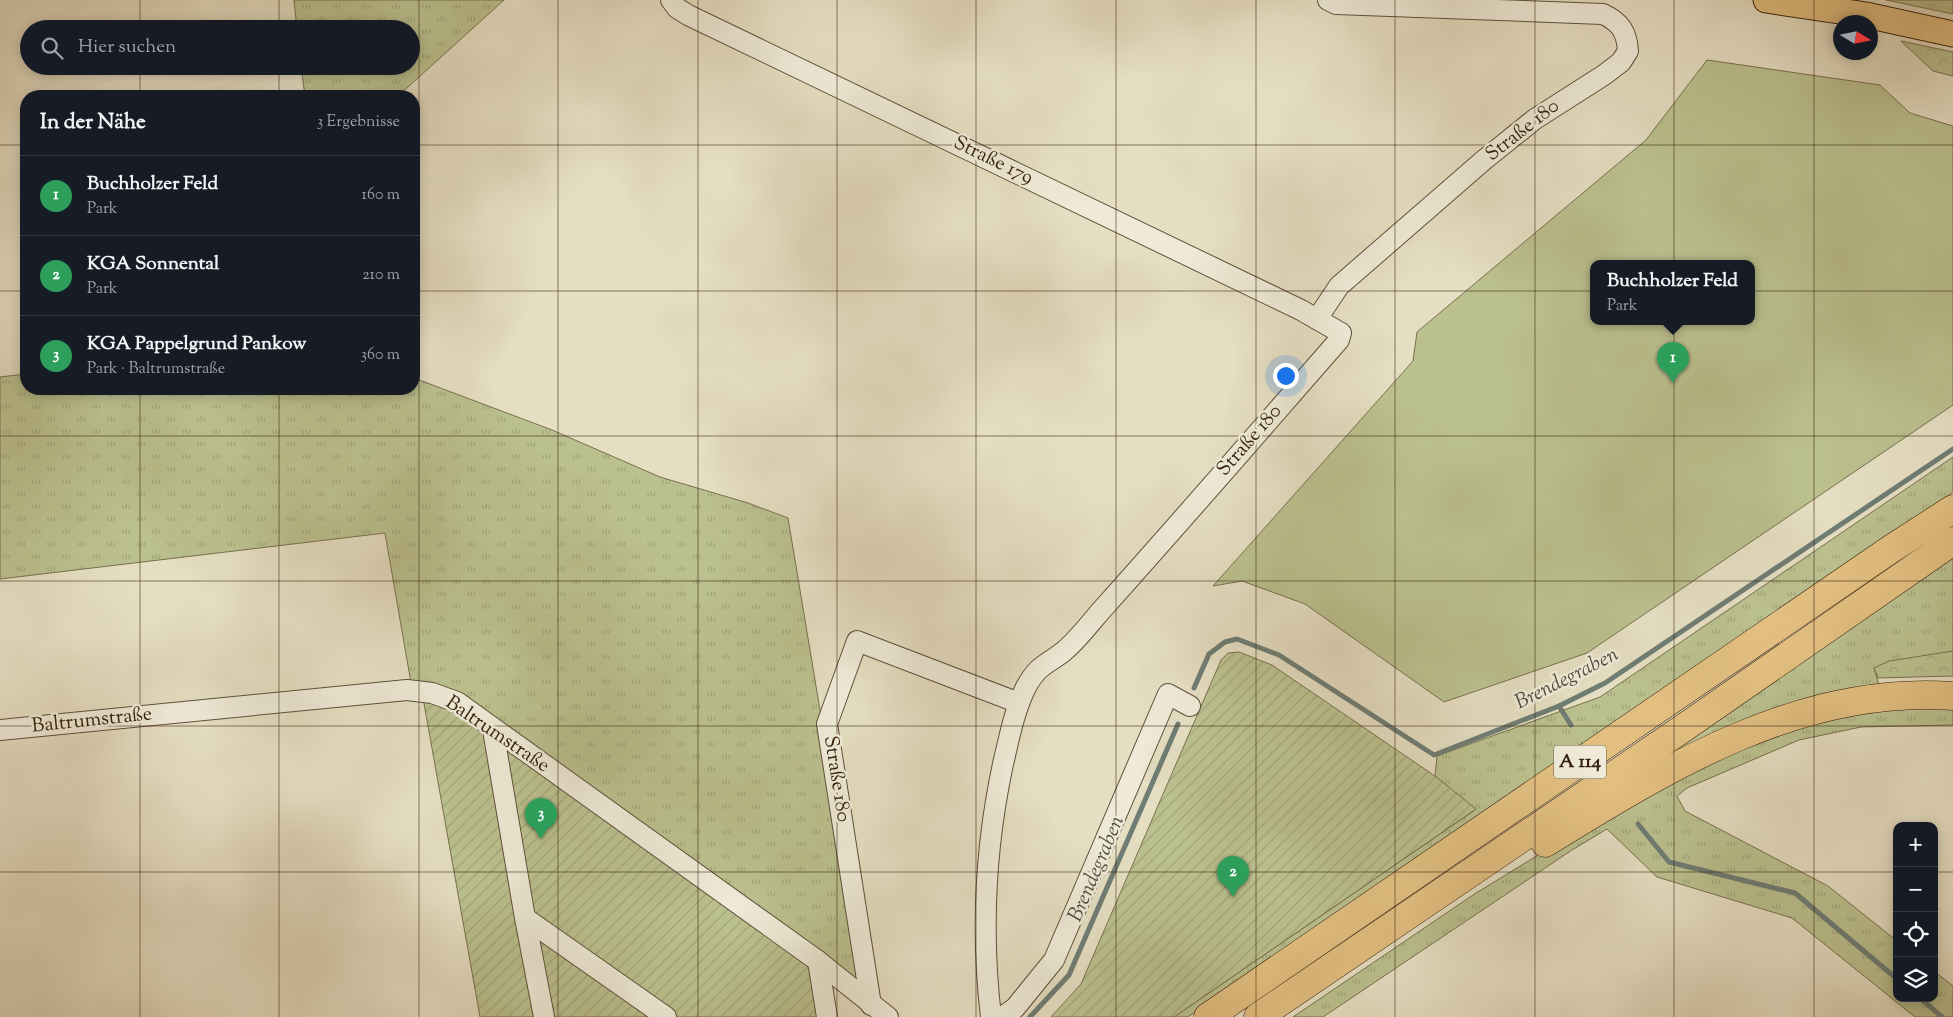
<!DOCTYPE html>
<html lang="de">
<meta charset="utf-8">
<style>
:root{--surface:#171b24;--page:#20242c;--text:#f1f3f6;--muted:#9ea1a6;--line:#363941;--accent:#c59692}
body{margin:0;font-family:"Sorts Mill Goudy",serif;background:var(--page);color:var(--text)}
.controls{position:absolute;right:15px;bottom:15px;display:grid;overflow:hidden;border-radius:10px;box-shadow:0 2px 12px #0003}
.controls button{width:45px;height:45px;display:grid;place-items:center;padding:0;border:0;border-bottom:1px solid var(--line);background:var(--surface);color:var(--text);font:25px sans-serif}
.compass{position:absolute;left:1833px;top:15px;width:45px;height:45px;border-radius:50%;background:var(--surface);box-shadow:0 2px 12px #0003;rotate:100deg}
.you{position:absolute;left:1285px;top:375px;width:18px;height:18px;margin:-12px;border:4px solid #fff;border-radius:50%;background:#1a73e8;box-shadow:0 0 0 8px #1a73e833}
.badge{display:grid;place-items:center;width:32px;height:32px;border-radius:50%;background:var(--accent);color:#fff;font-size:16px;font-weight:700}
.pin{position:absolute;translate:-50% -41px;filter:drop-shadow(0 1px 2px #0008)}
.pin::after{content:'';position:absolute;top:26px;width:18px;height:15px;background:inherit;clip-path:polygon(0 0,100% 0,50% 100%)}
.popup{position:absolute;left:1590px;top:260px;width:165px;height:65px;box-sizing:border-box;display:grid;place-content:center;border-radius:10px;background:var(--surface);filter:drop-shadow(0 1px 4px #0005);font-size:16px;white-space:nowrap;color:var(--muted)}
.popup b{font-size:19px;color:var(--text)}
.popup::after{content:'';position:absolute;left:50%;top:100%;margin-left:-10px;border:10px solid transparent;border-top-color:var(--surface)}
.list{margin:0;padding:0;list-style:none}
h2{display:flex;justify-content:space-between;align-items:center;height:65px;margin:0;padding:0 20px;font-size:21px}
h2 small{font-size:16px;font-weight:400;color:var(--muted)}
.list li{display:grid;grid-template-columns:32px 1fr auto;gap:15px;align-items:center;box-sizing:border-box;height:80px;padding:0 20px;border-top:1px solid var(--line)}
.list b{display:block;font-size:19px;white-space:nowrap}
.list p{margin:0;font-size:16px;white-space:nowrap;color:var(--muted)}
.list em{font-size:16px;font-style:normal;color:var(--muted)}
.icon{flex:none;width:28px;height:28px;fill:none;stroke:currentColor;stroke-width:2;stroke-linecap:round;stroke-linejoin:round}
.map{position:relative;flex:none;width:1953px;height:1017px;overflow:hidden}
.search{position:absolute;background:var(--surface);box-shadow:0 2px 12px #0003;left:20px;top:20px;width:400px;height:55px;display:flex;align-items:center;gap:12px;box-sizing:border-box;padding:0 18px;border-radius:28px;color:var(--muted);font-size:19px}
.panel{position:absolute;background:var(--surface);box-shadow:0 2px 12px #0003;left:20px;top:90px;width:400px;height:305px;border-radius:20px}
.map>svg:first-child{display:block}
.grass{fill:url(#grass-tufts);stroke:#78704e}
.forest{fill:url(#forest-crowns);stroke:#78704e}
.park{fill:#bbc08f;stroke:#78704e;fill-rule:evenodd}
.garden{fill:url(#garden-furrows);stroke:#78704e}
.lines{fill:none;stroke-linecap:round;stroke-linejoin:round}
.stream{stroke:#6f7d74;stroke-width:5}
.minor-casing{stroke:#604f3a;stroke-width:22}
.major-casing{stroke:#341f0c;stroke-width:27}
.highway-casing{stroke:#341f0c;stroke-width:29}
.minor{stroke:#eeead7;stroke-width:20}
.major{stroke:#e2bf81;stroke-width:25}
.highway{stroke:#e2bf81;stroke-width:28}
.grid{fill:none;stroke:#341f0c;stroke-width:1;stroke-opacity:0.55}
.labels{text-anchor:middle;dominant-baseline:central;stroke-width:5;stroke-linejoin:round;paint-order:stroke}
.shield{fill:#eeead7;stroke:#6c5c49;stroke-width:1}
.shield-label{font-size:19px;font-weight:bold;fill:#341f0c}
.street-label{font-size:20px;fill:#341f0c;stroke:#eeead7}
.water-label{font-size:21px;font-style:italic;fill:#524e40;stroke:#eeead7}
</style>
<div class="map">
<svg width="1953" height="1017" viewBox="0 0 1953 1017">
<defs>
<pattern id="grass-tufts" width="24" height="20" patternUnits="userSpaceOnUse" patternTransform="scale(1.25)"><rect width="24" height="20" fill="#bbc08f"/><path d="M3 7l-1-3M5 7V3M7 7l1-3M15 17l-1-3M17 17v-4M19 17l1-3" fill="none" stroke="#a1a57a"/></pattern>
<pattern id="forest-crowns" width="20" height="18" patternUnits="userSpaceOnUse" patternTransform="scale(1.25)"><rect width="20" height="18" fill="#bbc08f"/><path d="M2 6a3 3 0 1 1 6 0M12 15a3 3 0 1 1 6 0" fill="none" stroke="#a1a57a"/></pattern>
<pattern id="garden-furrows" width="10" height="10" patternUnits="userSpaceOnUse" patternTransform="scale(1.25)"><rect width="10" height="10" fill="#bbc08f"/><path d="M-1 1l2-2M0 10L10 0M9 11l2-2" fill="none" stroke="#a1a57a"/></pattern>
</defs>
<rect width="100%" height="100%" fill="#e5dec2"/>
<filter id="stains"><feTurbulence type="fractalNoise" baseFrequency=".004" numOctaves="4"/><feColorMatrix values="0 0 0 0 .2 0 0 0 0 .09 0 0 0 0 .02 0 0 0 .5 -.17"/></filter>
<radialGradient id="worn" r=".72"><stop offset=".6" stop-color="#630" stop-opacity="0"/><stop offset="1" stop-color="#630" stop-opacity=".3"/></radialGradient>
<!-- grass -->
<g class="grass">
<polygon points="294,0 504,0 398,96 305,96 301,66 411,66 411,29 297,29"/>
<polygon points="26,374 26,389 414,389 414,378 552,430 660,477 748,503 788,518 867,992 411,683 385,533 0,579 0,377"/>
<polygon points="1953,457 1953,492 1188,1017 1174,1017 1475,810 1435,776 1437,756 1600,697"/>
<polygon points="1953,555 1953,651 1874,668 1879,685 1633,773"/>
<polygon points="1953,707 1953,725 1861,727 1799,740 1687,788 1677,796 1685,811 1828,886 1897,941 1897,998 1934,998 1934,971 1953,986 1953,1017 1915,1017 1792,918 1657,877 1607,829 1572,850 1323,1017 1293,1017 1473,895 1587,825 1783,729 1864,709"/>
</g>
<!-- forest -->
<g class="forest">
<polygon points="1886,0 1953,0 1953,14"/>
<polygon points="1901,41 1953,52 1953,76 1933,71"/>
<polygon points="1953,651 1953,676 1878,678 1874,668 1889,661"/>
</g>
<!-- park -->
<path class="park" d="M1707,60L1880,85L1910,113L1953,126V405L1587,653L1444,702L1305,604L1242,581L1213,586L1413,361L1417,332L1646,140ZM1594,264H1752V322H1594Z"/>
<!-- garden -->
<g class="garden">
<polygon points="1239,652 1272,665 1435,776 1476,809 1174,1017 1051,1017 1081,984 1221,660 1228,653"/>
<polygon points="423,698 440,701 829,977 834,1017 480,1017"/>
</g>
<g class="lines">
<!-- stream -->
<g class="stream">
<polyline points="1194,688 1209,654 1225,642 1237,639 1279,655 1434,755 1559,706 1605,683 1953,449"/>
<polyline points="1559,706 1571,725"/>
<polyline points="1638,824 1669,862 1795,893 1897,979"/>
<polyline points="1920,998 1942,1017"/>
<polyline points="1030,1017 1069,975 1178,724"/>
</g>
<!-- minor casing -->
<g class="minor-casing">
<g id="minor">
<path d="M671,0L677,8L688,15L1301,310L1341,333L1339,340C1262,428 1185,517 1107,604C1093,619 1079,639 1063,652C1046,665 1038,665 1026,687C1014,711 1009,739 1003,764C985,848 981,932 991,1017"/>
<path d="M1317,319L1339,286L1484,160L1535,119L1604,75L1621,62L1628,51C1627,32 1620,22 1603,14L1336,4L1328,0"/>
<polyline points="0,730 407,690 432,693 457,702 818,961 888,1017"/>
<polyline points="493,730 525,918 544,1017"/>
<polyline points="525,918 666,1017"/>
<polyline points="818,961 827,1017"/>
<polyline points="871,1005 827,724 857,641 1019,703"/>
<polyline points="1002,1017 1015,1008 1054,960 1168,694 1190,706"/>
</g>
</g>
<!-- major casing -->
<g class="major-casing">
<polyline id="major" points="1766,0 1866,15 1953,34"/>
</g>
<!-- highway casing -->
<g class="highway-casing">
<g id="highway">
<path d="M1545,843C1670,766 1801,685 1953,696"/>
<polyline points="1208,1017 1891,549 1953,509"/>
<polyline points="1258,1017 1682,729 1953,541"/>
</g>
</g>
<!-- minor -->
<use href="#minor" class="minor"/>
<!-- major -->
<use href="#major" class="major"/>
<!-- highway -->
<use href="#highway" class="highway"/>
</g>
<!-- grid -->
<path class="grid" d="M140,0V29M279,0V29M419,0V1017M558,0V1017M698,0V1017M837,0V1017M976,0V1017M1116,0V1017M1256,0V1017M1395,0V1017M1535,0V1017M1674,0V1017M1814,0V1017M140,66V96M279,66V96M0,145H26M414,145H1953M0,291H26M414,291H1953M140,389V1017M279,389V1017M0,436H1953M0,581H1953M0,726H1953M0,872H1897M1934,872H1953"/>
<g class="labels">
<!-- shield labels -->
<rect class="shield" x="1554" y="745.5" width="52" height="33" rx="4"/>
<g class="shield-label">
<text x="1580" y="762">A 114</text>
</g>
<!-- street labels -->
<g class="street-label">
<text transform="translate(1523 131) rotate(-38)">Straße 180</text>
<text transform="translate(993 161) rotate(26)">Straße 179</text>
<text transform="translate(1250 441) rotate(-49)">Straße 180</text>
<text transform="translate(92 721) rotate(-6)">Baltrumstraße</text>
<text transform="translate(497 735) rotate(34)">Baltrumstraße</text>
<text transform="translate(836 779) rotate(81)">Straße 180</text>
</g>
<!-- water labels -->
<g class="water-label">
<text transform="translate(1567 679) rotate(-27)">Brendegraben</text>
<text transform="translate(1097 869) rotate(-67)">Brendegraben</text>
</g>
</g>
<rect width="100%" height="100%" filter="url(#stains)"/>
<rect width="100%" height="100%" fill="url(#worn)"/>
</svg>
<div class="controls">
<button>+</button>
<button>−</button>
<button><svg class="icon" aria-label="locate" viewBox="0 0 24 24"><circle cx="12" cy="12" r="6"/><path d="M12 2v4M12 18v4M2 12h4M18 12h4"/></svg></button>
<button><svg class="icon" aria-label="layers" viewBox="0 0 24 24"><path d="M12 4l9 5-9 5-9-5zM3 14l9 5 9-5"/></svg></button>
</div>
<svg class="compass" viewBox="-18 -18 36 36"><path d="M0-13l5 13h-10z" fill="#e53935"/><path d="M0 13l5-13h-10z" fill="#9ea1a6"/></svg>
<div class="you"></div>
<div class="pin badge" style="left:1673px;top:383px;background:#2e9e5b">1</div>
<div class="popup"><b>Buchholzer Feld</b>Park</div>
<div class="pin badge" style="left:1233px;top:897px;background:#2e9e5b">2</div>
<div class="pin badge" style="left:541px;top:839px;background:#2e9e5b">3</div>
<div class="search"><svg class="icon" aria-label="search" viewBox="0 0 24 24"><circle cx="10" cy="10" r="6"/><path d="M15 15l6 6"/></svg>Hier suchen</div>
<section class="panel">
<h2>In der Nähe<small>3 Ergebnisse</small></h2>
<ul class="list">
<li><span class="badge" style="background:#2e9e5b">1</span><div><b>Buchholzer Feld</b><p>Park</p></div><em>160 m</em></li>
<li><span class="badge" style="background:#2e9e5b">2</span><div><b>KGA Sonnental</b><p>Park</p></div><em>210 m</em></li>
<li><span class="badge" style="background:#2e9e5b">3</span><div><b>KGA Pappelgrund Pankow</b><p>Park · Baltrumstraße</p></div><em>360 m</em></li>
</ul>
</section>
</div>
